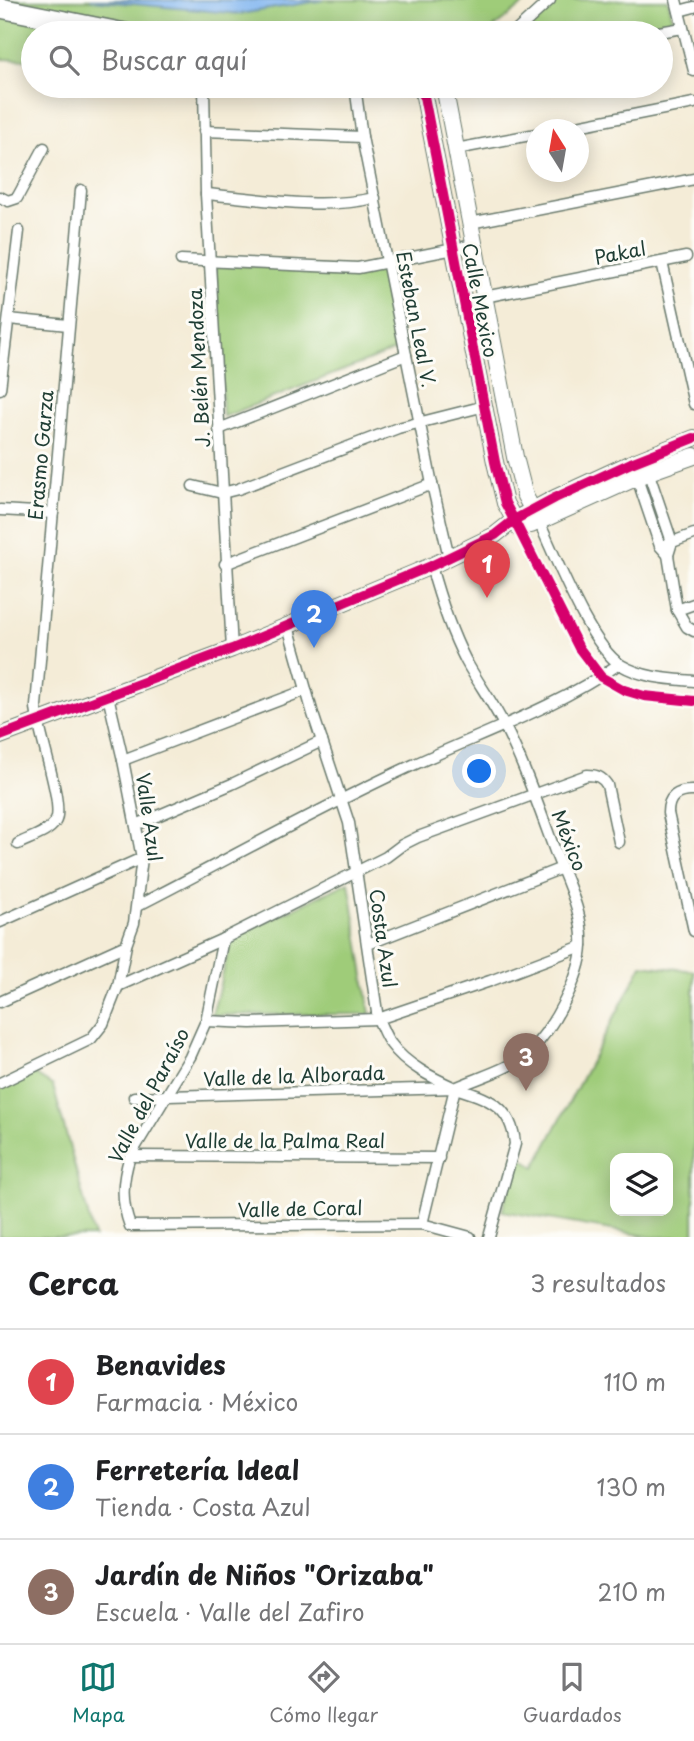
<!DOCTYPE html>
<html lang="es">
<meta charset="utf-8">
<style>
:root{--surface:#fff;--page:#f2f2f2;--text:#202124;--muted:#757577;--line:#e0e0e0;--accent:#0f766e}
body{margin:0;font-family:"Playpen Sans",sans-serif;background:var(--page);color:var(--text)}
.controls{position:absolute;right:21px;bottom:21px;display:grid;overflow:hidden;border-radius:14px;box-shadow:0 4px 18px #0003}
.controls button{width:63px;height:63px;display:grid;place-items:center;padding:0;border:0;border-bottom:2px solid var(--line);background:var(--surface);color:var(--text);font:35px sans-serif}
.compass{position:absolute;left:526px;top:119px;width:63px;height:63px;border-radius:50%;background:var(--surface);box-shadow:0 4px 18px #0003;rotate:349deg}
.you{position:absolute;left:480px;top:772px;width:24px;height:24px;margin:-18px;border:5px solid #fff;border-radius:50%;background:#1a73e8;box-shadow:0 0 0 10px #1a73e833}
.badge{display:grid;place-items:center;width:46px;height:46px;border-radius:50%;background:var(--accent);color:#fff;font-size:23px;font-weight:700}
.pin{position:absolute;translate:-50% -58px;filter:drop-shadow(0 2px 4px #0008)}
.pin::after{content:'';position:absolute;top:37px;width:24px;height:21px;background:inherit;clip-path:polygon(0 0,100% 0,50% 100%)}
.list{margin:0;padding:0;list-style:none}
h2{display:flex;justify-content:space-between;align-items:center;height:91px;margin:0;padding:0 28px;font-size:30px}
h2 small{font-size:23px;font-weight:400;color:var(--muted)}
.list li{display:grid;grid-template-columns:46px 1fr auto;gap:21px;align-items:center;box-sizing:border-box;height:105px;padding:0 28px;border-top:2px solid var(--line)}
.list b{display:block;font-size:26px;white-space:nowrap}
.list p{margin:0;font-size:23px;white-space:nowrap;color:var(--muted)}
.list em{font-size:23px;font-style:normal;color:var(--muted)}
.icon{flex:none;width:38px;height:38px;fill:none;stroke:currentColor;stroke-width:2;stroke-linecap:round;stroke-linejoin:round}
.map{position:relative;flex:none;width:694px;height:1237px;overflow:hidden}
.search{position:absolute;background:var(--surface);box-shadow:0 4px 18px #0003;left:21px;right:21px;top:21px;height:77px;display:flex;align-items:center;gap:18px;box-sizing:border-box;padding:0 24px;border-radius:38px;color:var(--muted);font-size:26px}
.sheet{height:406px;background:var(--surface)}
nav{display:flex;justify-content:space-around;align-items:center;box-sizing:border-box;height:98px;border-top:2px solid var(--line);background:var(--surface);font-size:19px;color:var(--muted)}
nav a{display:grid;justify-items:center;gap:4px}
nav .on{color:var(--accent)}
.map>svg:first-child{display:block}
.green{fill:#9fcc79;stroke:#5f8456;stroke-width:2;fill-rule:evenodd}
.water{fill:#82b6f0;stroke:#507a92;stroke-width:2}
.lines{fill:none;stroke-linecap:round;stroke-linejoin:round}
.street-casing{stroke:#6a7a6d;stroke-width:13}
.secondary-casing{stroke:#6a7a6d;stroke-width:18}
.highway-casing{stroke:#6a7a6d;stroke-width:22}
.street{stroke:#fff;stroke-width:10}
.secondary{stroke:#fff;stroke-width:16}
.highway{stroke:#fff;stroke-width:19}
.cycleway-casing{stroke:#fdfcf7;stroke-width:15}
.cycleway{stroke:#d6006c;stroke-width:10}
.labels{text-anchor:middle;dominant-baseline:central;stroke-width:6;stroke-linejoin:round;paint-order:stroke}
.street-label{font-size:19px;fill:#1f3d34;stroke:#fdfcf7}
</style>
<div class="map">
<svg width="694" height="1237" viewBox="0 0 694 1237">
<rect width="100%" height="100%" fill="#fdfcf7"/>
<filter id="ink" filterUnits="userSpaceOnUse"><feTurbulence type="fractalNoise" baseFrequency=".0143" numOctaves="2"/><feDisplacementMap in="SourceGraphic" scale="14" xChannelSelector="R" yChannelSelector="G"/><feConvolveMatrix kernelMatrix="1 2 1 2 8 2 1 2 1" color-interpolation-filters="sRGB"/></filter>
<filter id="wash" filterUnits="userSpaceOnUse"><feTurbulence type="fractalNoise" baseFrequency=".00686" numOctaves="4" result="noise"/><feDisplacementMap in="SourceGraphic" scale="28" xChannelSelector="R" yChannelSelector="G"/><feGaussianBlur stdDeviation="1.57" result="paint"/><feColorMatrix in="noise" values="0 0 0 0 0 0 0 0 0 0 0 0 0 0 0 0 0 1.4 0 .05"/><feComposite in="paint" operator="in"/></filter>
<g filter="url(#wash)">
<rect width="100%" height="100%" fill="#f4ecd7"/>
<!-- green -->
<g class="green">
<polygon points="0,0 529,0 487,33 33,33 33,60 0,59"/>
<polygon points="556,0 668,0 673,20 608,33 518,33"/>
<polygon points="215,265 382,268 398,349 223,417"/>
<polygon points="349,882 370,1014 212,1015 232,938"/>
<path d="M642,965L694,971V1237H652L502,1211L519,1156L535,1167ZM615,1158H668V1211H615Z"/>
<polygon points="31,1072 53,1086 94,1237 0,1237 0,1087"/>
</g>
<!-- water -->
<polygon class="water" points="91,0 324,0 240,14"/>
</g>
<g filter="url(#ink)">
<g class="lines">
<!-- street casing -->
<g class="street-casing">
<g id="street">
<polyline points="676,0 694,71"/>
<polyline points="679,11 694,7"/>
<polyline points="514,33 550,0"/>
<polyline points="653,33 683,28"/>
<polyline points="204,86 206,194 232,649"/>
<polyline points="355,86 362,137 432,484 449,557"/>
<polyline points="557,130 694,103"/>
<polyline points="204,131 362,137"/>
<polyline points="456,149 536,134"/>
<path d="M206,194C262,199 320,210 375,198"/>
<polyline points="0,197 8,201 17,198 44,148"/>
<polyline points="470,223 694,179"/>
<polyline points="181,260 358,268 474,245"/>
<polyline points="662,262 694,404"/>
<polyline points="484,297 686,257"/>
<polyline points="9,319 68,325"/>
<polyline points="0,389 19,231"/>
<polyline points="219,429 406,355"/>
<polyline points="647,468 672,542 668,555 677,610 687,627 694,631"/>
<polyline points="635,472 660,546 668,555"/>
<polyline points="193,486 222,493 238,489 398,428 485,406"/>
<polyline points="0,510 53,513"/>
<path d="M539,522C556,558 590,646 621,665C643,678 669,679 694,681"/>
<polyline points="520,530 579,648 601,677 624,690 644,696 694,701"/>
<polyline points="667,544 694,534"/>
<polyline points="225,564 432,484"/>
<path d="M431,566C440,599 450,630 466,661C478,683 493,703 504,725C525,766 540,811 556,854C567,882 584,915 582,946C581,977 553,1028 531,1050C512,1069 479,1077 455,1088"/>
<polyline points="677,610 694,604"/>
<path d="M288,626L313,714L349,823L378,1019C382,1027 385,1037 391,1044C406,1065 433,1078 455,1088L422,1224"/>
<polyline points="123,760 306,690"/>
<path d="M694,791C677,790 668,797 668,813L694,931"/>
<polyline points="136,825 232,784 322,741"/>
<path d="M18,844C29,838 48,833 55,822C66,807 36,729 36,706L81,190"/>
<path d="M137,906C229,859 319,808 413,765C482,733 556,708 619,664"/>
<polyline points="0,922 142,858"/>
<path d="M223,939L206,1021L190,1057L130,1156C122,1181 121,1202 130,1226L422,1224L470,1237"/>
<polyline points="368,944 562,868"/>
<path d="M118,986L223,939L386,857L402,845L418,837L587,775C597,775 602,777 607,785L619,842"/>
<polyline points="0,1002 126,945"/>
<polyline points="206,1021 251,1023 378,1019 490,981 582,946"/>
<polyline points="0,1083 91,1039 103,1024 118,986 126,945 134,923 142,858 123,760 108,696"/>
<path d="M134,1097L455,1088C488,1098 512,1106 515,1144L489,1237"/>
<polyline points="130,1156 439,1158"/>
</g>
</g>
<!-- secondary casing -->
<g class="secondary-casing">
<g id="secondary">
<polyline points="422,86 495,462 505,503 520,530"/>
<polyline points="444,86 515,457 525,496 539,522"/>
<polyline points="531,525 649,472 694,456"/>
<polyline points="0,736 232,649 431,566 495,535 514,520 555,498 631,463 694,438"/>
</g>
</g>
<!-- highway casing -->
<g class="highway-casing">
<polyline id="highway" points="0,8 125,33"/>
</g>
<!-- street -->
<use href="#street" class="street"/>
<!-- secondary -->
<use href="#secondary" class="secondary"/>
<!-- highway -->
<use href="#highway" class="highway"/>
<!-- cycleway casing -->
<g class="cycleway-casing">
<g id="cycleway">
<polyline points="422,86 495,462 505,503 514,520 579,648 601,677 624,690 644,696 694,701"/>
<polyline points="0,736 232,649 431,566 495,535 514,520 555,498 631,463 694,438"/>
</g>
</g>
<!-- cycleway -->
<use href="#cycleway" class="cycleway"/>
</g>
</g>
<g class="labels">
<!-- street labels -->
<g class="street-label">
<text transform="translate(620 252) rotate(-11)">Pakal</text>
<text transform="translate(481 300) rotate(79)">Calle Mexico</text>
<text transform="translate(417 319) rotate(79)">Esteban Leal V.</text>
<text transform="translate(198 368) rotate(-93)">J. Belén Mendoza</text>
<text transform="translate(40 455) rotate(-85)">Erasmo Garza</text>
<text transform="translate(150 817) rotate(82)">Valle Azul</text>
<text transform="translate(570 840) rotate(69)">México</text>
<text transform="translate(384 938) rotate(82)">Costa Azul</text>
<text transform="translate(294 1075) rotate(-2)">Valle de la Alborada</text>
<text transform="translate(148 1095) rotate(-62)">Valle del Paraíso</text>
<text x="285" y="1140">Valle de la Palma Real</text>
<text transform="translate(300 1208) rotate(-1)">Valle de Coral</text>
</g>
</g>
</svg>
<div class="controls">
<button><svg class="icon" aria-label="layers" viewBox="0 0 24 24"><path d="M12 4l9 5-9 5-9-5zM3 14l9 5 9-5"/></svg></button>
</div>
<svg class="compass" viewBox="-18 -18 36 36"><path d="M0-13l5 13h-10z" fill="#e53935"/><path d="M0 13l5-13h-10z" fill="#757577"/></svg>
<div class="you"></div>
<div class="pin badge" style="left:487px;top:598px;background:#e0444e">1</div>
<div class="pin badge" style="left:314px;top:648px;background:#3f7fe0">2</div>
<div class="pin badge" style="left:526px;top:1091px;background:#8d6e63">3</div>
<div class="search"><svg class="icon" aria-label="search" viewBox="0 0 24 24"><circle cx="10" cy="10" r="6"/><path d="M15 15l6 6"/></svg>Buscar aquí</div>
</div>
<section class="sheet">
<h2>Cerca<small>3 resultados</small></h2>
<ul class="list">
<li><span class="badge" style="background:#e0444e">1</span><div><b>Benavides</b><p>Farmacia · México</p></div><em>110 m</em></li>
<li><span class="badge" style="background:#3f7fe0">2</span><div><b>Ferretería Ideal</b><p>Tienda · Costa Azul</p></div><em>130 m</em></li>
<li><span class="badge" style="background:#8d6e63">3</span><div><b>Jardín de Niños &quot;Orizaba&quot;</b><p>Escuela · Valle del Zafiro</p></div><em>210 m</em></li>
</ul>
</section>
<nav>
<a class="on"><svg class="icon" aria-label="map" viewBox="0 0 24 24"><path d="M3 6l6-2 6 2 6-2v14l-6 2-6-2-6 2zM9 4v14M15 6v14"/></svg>Mapa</a>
<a><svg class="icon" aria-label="directions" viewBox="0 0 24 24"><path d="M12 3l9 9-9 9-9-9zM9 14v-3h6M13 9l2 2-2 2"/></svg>Cómo llegar</a>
<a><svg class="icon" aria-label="saved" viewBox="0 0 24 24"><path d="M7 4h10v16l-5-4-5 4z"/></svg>Guardados</a>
</nav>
